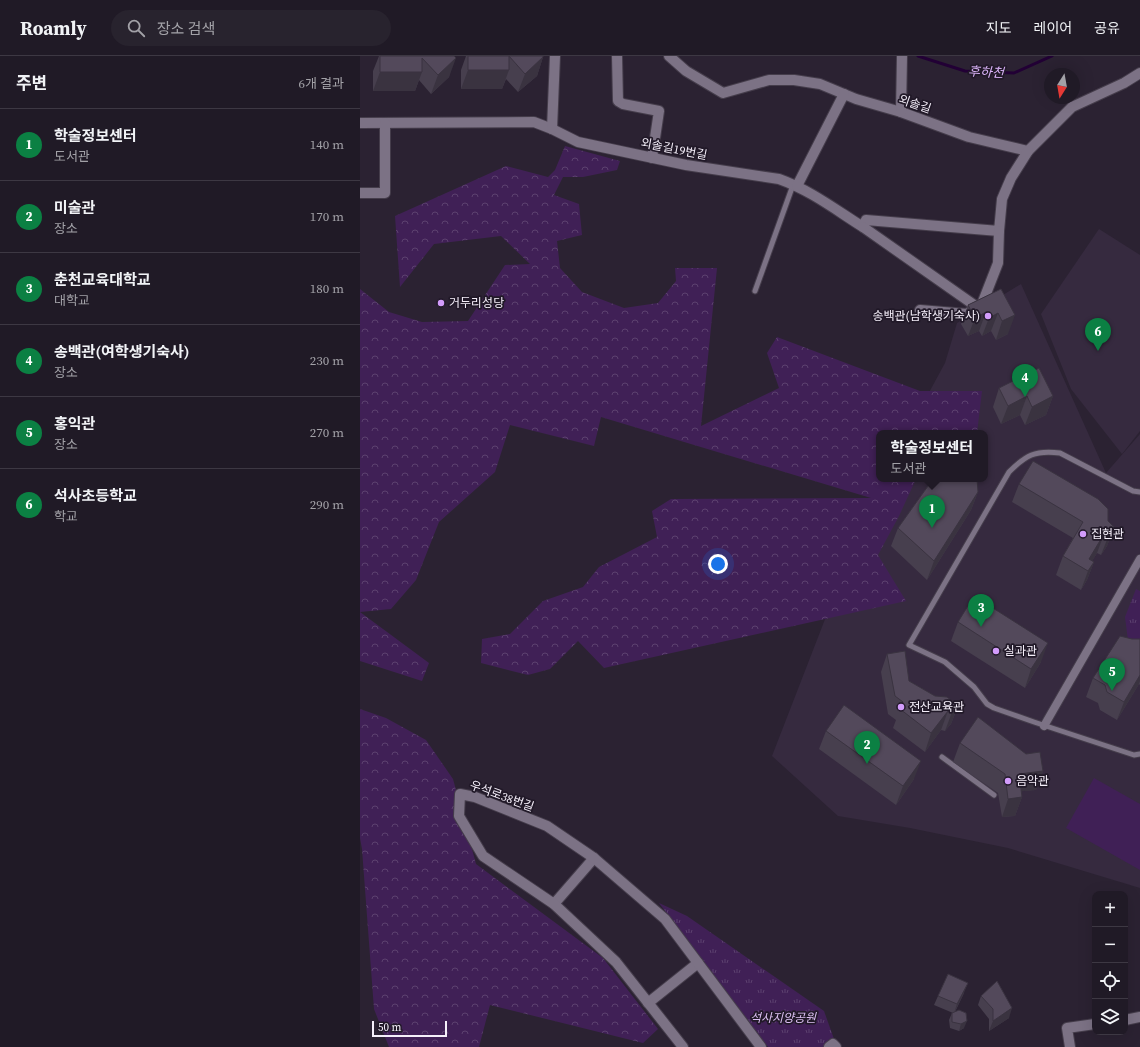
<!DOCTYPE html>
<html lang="ko">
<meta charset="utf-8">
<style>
:root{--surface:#201a26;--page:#28232e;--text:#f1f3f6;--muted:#a2a1a7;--line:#3d3843;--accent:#0b8043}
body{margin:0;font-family:"Source Serif 4","Noto Sans KR",serif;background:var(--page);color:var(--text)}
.controls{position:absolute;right:12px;bottom:12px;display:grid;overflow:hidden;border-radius:8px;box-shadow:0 4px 16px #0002}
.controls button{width:36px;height:36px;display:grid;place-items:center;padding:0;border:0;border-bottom:1px solid var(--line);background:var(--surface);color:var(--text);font:20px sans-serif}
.compass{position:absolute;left:684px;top:12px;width:36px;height:36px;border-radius:50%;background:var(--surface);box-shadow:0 4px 16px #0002;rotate:191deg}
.scale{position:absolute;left:12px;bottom:10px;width:75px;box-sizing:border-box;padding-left:4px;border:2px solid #f5effa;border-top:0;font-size:11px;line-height:14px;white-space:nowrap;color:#f5effa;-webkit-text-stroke:3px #211928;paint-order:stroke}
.you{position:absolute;left:358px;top:508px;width:14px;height:14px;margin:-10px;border:3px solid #fff;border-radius:50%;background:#1a73e8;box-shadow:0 0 0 6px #1a73e833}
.badge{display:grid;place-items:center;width:26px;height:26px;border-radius:50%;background:var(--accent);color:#fff;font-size:13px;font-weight:700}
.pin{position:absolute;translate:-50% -33px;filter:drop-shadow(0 1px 2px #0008)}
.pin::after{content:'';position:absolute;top:21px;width:14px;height:12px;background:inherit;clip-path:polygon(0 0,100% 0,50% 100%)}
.popup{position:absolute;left:516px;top:374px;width:112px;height:52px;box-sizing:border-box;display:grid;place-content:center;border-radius:8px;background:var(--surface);filter:drop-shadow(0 1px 3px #0005);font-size:13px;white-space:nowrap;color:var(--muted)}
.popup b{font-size:15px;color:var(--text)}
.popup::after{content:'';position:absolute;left:50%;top:100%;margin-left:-8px;border:8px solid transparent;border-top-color:var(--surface)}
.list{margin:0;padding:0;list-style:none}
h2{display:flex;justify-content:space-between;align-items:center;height:52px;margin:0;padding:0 16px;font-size:17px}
h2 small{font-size:13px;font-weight:400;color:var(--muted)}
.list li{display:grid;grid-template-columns:26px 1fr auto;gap:12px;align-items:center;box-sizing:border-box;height:72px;padding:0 16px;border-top:1px solid var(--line)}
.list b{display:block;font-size:15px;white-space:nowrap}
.list p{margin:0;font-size:13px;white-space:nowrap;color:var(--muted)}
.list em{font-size:13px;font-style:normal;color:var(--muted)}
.icon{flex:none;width:22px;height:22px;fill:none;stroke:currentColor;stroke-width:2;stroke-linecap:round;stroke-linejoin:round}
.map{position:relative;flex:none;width:780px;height:991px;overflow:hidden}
header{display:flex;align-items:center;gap:24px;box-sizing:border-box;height:56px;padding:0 20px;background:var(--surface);border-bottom:1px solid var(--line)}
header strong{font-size:19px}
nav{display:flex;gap:22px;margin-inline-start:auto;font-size:14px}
.search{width:280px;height:36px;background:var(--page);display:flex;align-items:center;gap:10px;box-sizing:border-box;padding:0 14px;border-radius:22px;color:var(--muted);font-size:15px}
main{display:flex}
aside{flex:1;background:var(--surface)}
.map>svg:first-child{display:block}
.built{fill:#362a3f}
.forest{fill:url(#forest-crowns)}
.park{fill:url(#park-tufts)}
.pitch{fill:#402056}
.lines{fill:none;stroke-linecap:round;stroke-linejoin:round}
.stream{stroke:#220035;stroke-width:3}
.service-casing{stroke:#453d4b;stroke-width:7}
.pedestrian-casing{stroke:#453d4b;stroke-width:10}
.minor-casing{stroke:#453d4b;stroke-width:12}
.service{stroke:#7c7285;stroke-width:5}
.pedestrian{stroke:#7c7285;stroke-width:8}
.minor{stroke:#7c7285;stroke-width:10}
.wall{fill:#473f4e}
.shaded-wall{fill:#3a3340}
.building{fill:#53495b;stroke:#3a3340}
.poi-dot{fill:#d39cfc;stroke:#211928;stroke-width:1.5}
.labels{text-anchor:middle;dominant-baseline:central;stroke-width:3.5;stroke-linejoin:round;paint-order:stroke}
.street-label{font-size:12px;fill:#f5effa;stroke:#211928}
.poi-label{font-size:12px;fill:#f5effa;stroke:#211928;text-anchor:start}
.park-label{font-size:12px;font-style:italic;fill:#ddc0f4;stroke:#211928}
.water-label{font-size:13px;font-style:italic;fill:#d9b2f7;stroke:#211928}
</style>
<header>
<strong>Roamly</strong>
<div class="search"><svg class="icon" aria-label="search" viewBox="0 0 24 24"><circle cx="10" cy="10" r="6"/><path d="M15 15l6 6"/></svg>장소 검색</div>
<nav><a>지도</a><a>레이어</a><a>공유</a></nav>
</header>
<main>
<aside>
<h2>주변<small>6개 결과</small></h2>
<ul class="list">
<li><span class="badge">1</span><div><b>학술정보센터</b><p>도서관</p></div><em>140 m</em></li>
<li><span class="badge">2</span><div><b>미술관</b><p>장소</p></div><em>170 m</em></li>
<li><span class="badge">3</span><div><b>춘천교육대학교</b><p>대학교</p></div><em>180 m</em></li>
<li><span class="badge">4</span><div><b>송백관(여학생기숙사)</b><p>장소</p></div><em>230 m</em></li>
<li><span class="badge">5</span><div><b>홍익관</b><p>장소</p></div><em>270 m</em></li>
<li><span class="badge">6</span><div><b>석사초등학교</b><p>학교</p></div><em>290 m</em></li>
</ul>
</aside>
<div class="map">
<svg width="780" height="991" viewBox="0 0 780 991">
<defs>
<pattern id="forest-crowns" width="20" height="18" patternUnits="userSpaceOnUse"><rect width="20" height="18" fill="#402056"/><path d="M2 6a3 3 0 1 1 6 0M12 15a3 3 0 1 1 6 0" fill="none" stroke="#5c416f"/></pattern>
<pattern id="park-tufts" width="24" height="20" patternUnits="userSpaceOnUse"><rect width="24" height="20" fill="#402056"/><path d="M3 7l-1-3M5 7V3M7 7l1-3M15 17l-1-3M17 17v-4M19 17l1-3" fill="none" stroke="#5c416f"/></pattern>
</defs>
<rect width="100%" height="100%" fill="#2b2232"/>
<!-- built -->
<g class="built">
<polygon points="739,173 780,199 780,375 762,398 711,333 681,258"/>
<polygon points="661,228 746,417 780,378 780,832 648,792 550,772 478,760 412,700 512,442 523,423 625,423 625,377 547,377 585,307 597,267"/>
</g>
<!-- forest -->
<g class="forest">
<polygon points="205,90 260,105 257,114 223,121 203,121 194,139 219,148 222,179 197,185 200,212 222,236 264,252 298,247 316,225 315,212 357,212 341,370 419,332 407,297 417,281 560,335 622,335 617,377 519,377 519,423 556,423 539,460 518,499 546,545 244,612 218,585 190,613 168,619 121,607 122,583 150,578 183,545 223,531 239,511 297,481 292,455 311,443 511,442 241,361 234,390 150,369 135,416 79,466 56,524 31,553 0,556 69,607 62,625 0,605 0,233 29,256 62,266 108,265 145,209 170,208 141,180 74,188 40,231 35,160 146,110 188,121 195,114"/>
<polygon points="0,653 26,662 66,684 93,723 116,808 243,902 298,973 283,987 130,949 119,991 29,991 14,953 2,793 0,782"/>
</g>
<!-- park -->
<g class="park">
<polygon points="776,533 780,535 780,590 768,584 765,561"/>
<polygon points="299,847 327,860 464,955 474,983 463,991 408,991"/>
</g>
<!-- pitch -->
<polygon class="pitch" points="734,722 780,748 780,814 706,772"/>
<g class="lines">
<!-- stream -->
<polyline class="stream" points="558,0 605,15 654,17 692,0"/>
<!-- service casing -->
<g class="service-casing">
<g id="service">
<polyline points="395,235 433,129"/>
<path d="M780,436L773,435L700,397C675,394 666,399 649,416L549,589L585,606L614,631L627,648L634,652L674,666L774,699L780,698"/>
<polyline points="582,701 634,739"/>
</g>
</g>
<!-- pedestrian casing -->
<g class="pedestrian-casing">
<polyline id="pedestrian" points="684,670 780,503"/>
</g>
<!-- minor casing -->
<g class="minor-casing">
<g id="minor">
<polyline points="257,0 258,45 263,48 299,55 292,102"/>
<polyline points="309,0 326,15 363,37 409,24 434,24 460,28 496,43 541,56 609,81 668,95 712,51 764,27 780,17"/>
<polyline points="541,56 542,0"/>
<path d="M0,67L174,66L192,73L218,86L326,109L419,123C450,134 476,154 503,171L506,164L639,175L642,143L651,122L668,95"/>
<polyline points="192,73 195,0"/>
<polyline points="437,130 484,38"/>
<polyline points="0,137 25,137 25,67"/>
<polyline points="503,171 617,251"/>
<polyline points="560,254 607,258 622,248 638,207 639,175"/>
<polyline points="194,848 234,802"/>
<polyline points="288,947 338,907"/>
<polyline points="765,964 780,961"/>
<polyline points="323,991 256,906 194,848 123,800 99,760 100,738 115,741 187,770 234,802 305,863 401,991"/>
<polyline points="469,991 473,988 476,991"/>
<polyline points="710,991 707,972 735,968"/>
</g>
</g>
<!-- service -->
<use href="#service" class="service"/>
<!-- pedestrian -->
<use href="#pedestrian" class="pedestrian"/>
<!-- minor -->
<use href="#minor" class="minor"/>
</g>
<!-- wall -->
<g class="wall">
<polygon points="19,0 94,0 89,21 71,38 59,24 55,35 13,35 13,15"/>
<polygon points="106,0 183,0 183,1 177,20 158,36 146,23 142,33 101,33 101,14"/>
<polygon points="641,233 648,278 636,284 631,275 622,280 619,275 608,280 601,268 608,249"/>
<polygon points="639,332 693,340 686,359 665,369 660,359 641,368 633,351"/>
<polygon points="572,423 617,423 618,436 611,454 567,524 531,490 538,472 572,424"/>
<polygon points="659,428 748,465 754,471 747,490 741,499 737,497 732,505 734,506 727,524 721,534 696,519 703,500 713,482 652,446"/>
<polygon points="598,566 681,606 665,632 591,585"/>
<polygon points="772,583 780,583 780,629 779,628 757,664 740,654 738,647 726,641 733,622"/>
<polygon points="527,598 549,625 575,640 598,650 591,668 585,675 581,674 565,696 533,672 536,664 528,658 521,616"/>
<polygon points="466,675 554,723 536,749 459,693"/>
<polygon points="600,687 683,715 676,734 661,735 662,741 655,760 642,761 638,737 593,706"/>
<polygon points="604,937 595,956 604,972 599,975 590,972 589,964 592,957 593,957 574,949 578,940"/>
<polygon points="621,940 649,962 629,975 629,963 618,949"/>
</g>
<!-- shaded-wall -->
<g class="shaded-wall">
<polygon points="183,1 177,20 158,36 165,18"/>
<polygon points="96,2 89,21 71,38 78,19"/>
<polygon points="108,14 149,14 142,33 101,33"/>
<polygon points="20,16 62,16 55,35 13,35"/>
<polygon points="626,256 619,275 608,280 615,262"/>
<polygon points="638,257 631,275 622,280 629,262"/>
<polygon points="655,259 648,278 636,284 642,265"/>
<polygon points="667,340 660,359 641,368 648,350"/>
<polygon points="693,340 686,359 665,369 672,351"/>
<polygon points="618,436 611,454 567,524 574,505"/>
<polygon points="754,471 747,490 741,499 748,481"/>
<polygon points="744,478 737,497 727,514 729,503"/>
<polygon points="734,506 727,524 721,534 728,515"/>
<polygon points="688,587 681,606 665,632 671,613"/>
<polygon points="780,619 780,625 779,628 757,664 764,646"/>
<polygon points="598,650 591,668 585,675 592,656"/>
<polygon points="588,655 581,674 565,696 571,677"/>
<polygon points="561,705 554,723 536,749 543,730"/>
<polygon points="683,715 676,734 652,736 659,718"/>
<polygon points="662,741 655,760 642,761 648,743"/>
<polygon points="608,927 604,937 594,957 597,948"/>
<polygon points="652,952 649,962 629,975 633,965"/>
<polygon points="607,965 604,972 599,975 601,968"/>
</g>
<!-- building -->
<g class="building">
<polygon points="20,0 94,0 96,2 78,19 62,2 62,16 20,16"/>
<polygon points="108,0 183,0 183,1 165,18 149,0 149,14 108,14"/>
<polygon points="641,233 655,259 642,265 638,257 629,262 626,256 615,262 608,249"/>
<polygon points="679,312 693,340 672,351 667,340 648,350 639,332"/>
<polygon points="673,405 738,443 748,453 748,465 754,471 748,481 744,478 729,503 734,506 728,515 703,500 723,466 659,428"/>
<polygon points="573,423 617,423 618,436 574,505 538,472"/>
<polygon points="614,540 688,587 671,613 598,566"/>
<polygon points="760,580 772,583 780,583 780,619 764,646 747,636 745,629 733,622"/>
<polygon points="545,595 549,625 575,640 587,641 598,650 592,656 588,655 571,677 540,653 543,646 535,640 527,598"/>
<polygon points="484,649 561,705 543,730 466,675"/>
<polygon points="618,661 666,698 680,696 683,715 659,718 662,741 648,743 645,718 600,687"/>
<polygon points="588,918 608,927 597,948 578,940"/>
<polygon points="637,925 652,952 633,965 633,953 621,940"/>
<polygon points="599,954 606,957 607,965 601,968 592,966 592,957"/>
</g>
<!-- markers -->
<g class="poi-dot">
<circle cx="81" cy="247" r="4"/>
<circle cx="628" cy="260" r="4"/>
<circle cx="723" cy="478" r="4"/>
<circle cx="636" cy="595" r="4"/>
<circle cx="541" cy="651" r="4"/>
<circle cx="648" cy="725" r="4"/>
</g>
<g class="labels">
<!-- street labels -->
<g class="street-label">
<text transform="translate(555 48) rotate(19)">외솔길</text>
<text transform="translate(314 93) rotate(11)">외솔길19번길</text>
<text transform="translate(142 740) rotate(20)">우석로38번길</text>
</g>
<!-- poi labels -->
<g class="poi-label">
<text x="89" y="247">거두리성당</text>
<text x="620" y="260" text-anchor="end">송백관(남학생기숙사)</text>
<text x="731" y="478">집현관</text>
<text x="644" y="595">실과관</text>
<text x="549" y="651">전산교육관</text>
<text x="656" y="725">음악관</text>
</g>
<!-- park labels -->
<g class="park-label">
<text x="423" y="962">석사지양공원</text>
</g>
<!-- water labels -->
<g class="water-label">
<text transform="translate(626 16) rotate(3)">후하천</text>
</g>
</g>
</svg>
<div class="controls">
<button>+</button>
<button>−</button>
<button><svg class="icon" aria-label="locate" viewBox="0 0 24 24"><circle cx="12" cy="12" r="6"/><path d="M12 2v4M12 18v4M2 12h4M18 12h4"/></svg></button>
<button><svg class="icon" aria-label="layers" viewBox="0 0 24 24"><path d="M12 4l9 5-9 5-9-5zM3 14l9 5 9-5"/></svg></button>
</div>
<svg class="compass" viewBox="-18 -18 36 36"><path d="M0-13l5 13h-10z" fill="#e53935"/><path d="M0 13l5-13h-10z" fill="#a2a1a7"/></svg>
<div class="scale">50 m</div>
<div class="you"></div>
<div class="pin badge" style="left:572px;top:472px">1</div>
<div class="popup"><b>학술정보센터</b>도서관</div>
<div class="pin badge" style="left:507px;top:708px">2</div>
<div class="pin badge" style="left:621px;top:571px">3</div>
<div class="pin badge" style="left:665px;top:341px">4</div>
<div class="pin badge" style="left:752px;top:635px">5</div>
<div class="pin badge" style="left:738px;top:295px">6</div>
</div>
</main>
